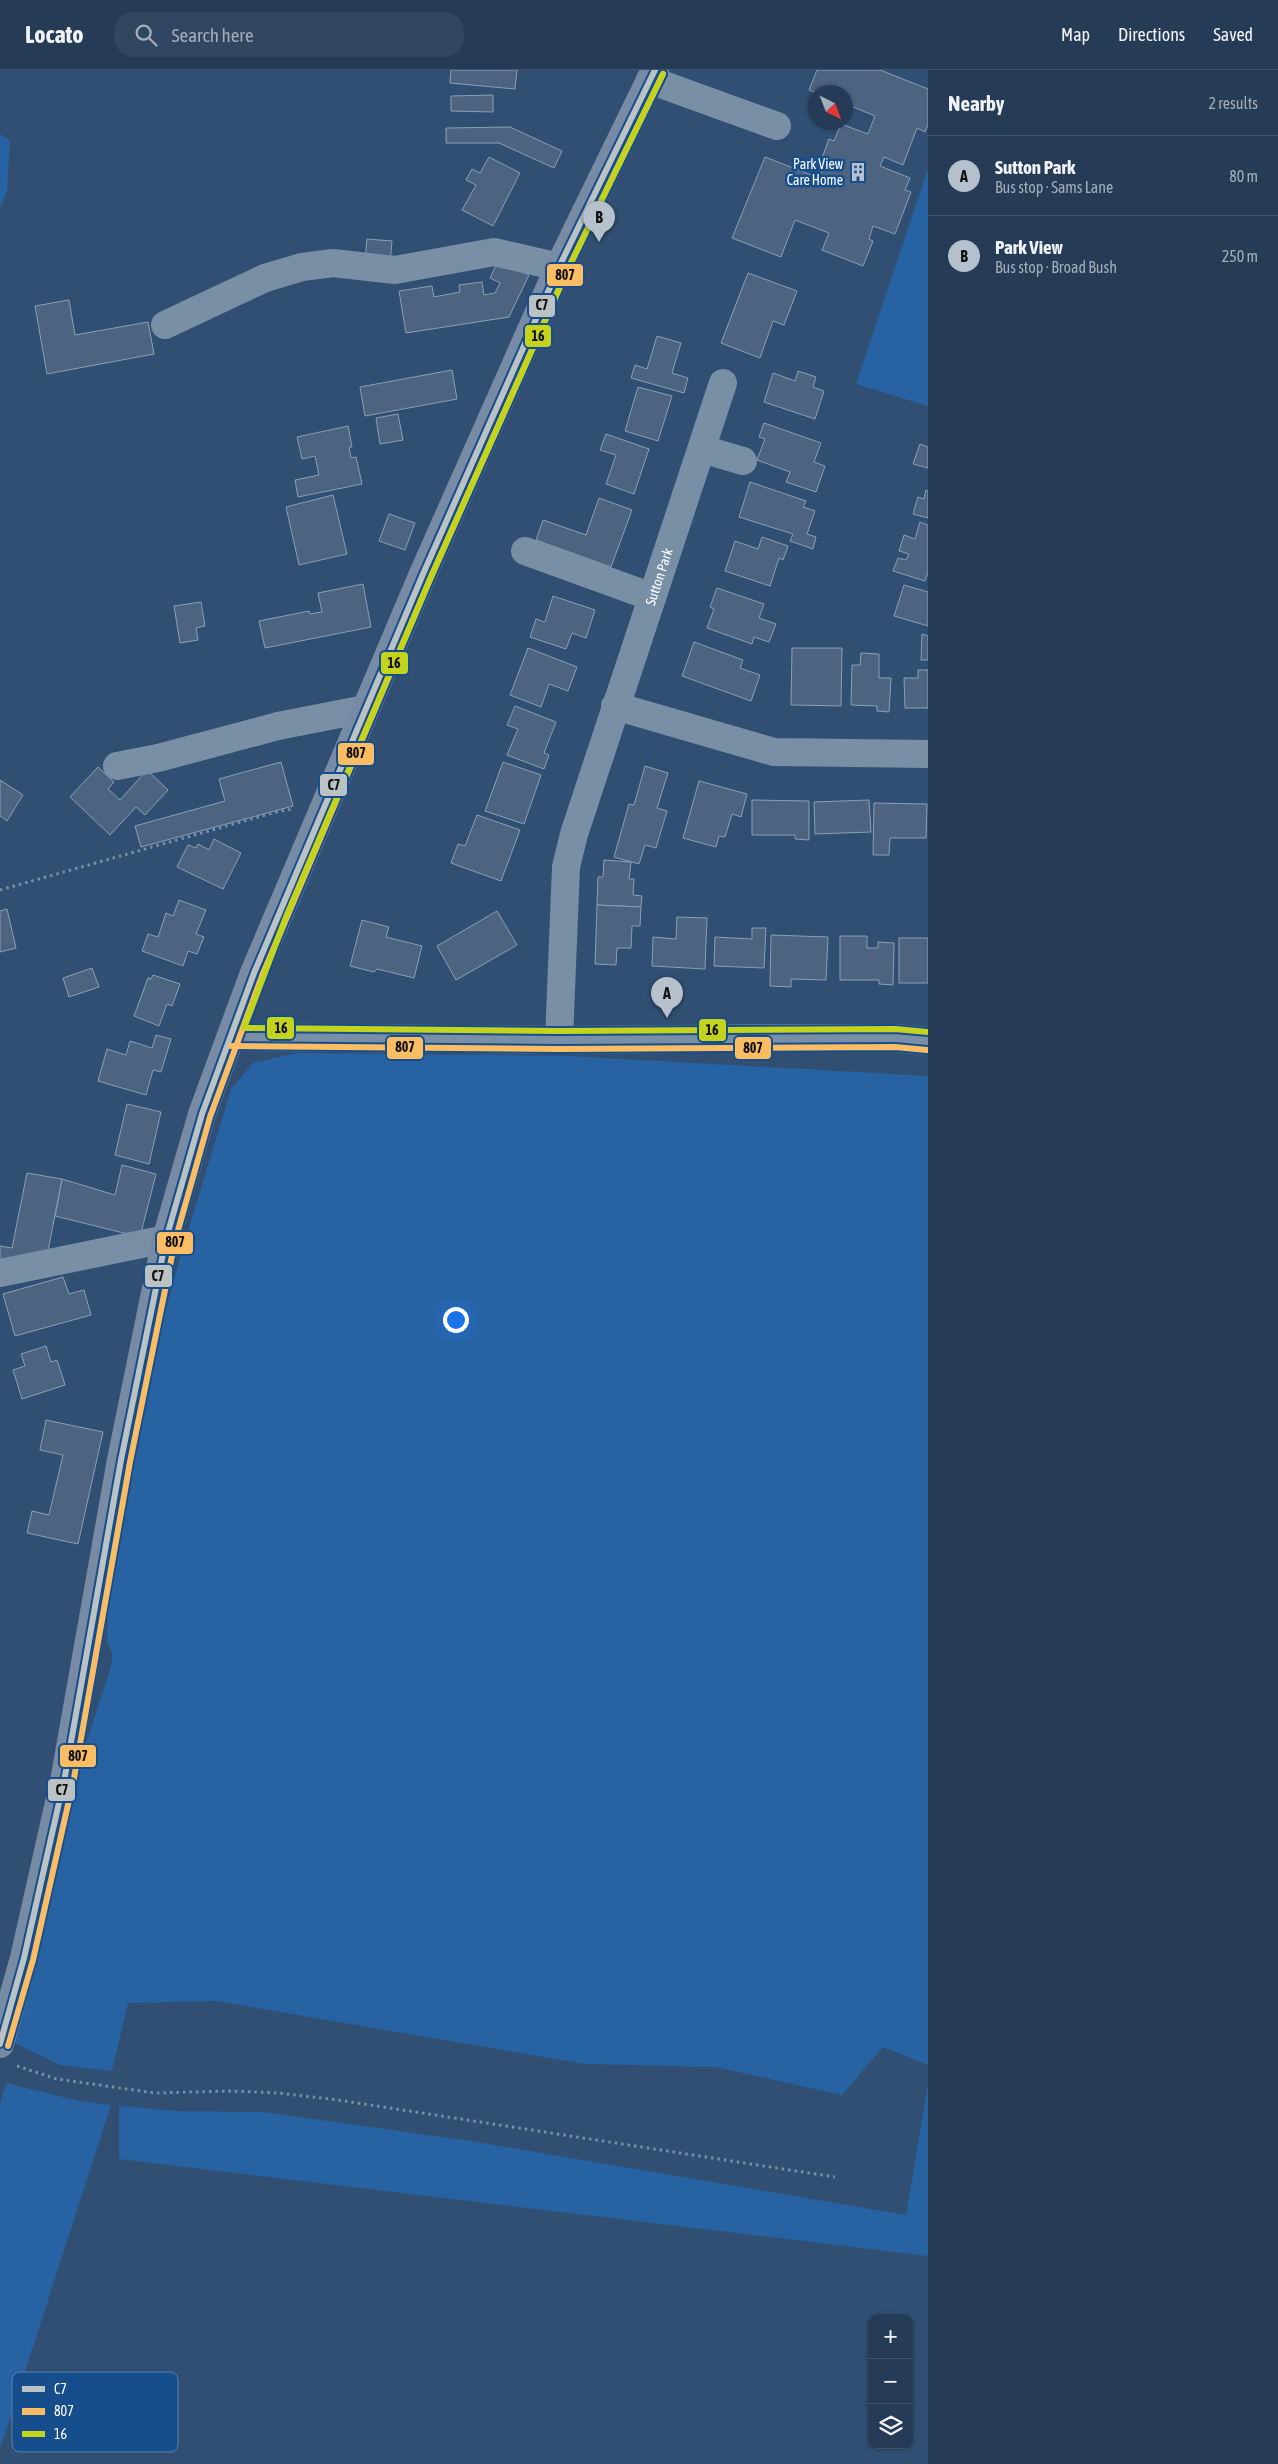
<!DOCTYPE html>
<meta charset="utf-8">
<style>
:root{--surface:#253b56;--page:#314660;--text:#f1f3f6;--muted:#a3adb9;--line:#42556c;--accent:#b7c1ce}
body{margin:0;font-family:"Asap Condensed",sans-serif;background:var(--page);color:var(--text)}
.controls{position:absolute;right:15px;bottom:15px;display:grid;overflow:hidden;border-radius:10px;box-shadow:0 1px 4px #0004}
.controls button{width:45px;height:45px;display:grid;place-items:center;padding:0;border:0;border-bottom:1px solid var(--line);background:var(--surface);color:var(--text);font:25px sans-serif}
.compass{position:absolute;left:808px;top:15px;width:45px;height:45px;border-radius:50%;background:var(--surface);box-shadow:0 1px 4px #0004;rotate:138deg}
.you{position:absolute;left:455px;top:1249px;width:18px;height:18px;margin:-12px;border:4px solid #fff;border-radius:50%;background:#1a73e8;box-shadow:0 0 0 8px #1a73e833}
.badge{display:grid;place-items:center;width:32px;height:32px;border-radius:50%;background:var(--accent);color:#111;font-size:16px;font-weight:700}
.pin{position:absolute;translate:-50% -41px;filter:drop-shadow(0 1px 2px #0008)}
.pin::after{content:'';position:absolute;top:26px;width:18px;height:15px;background:inherit;clip-path:polygon(0 0,100% 0,50% 100%)}
.list{margin:0;padding:0;list-style:none}
h2{display:flex;justify-content:space-between;align-items:center;height:65px;margin:0;padding:0 20px;font-size:21px}
h2 small{font-size:16px;font-weight:400;color:var(--muted)}
.list li{display:grid;grid-template-columns:32px 1fr auto;gap:15px;align-items:center;box-sizing:border-box;height:80px;padding:0 20px;border-top:1px solid var(--line)}
.list b{display:block;font-size:19px;white-space:nowrap}
.list p{margin:0;font-size:16px;white-space:nowrap;color:var(--muted)}
.list em{font-size:16px;font-style:normal;color:var(--muted)}
.icon{flex:none;width:28px;height:28px;fill:none;stroke:currentColor;stroke-width:2;stroke-linecap:round;stroke-linejoin:round}
.map{position:relative;flex:none;width:928px;height:2394px;overflow:hidden}
header{display:flex;align-items:center;gap:30px;box-sizing:border-box;height:70px;padding:0 25px;background:var(--surface);border-bottom:1px solid var(--line)}
header strong{font-size:24px}
nav{display:flex;gap:28px;margin-inline-start:auto;font-size:18px}
.search{width:350px;height:45px;background:var(--page);display:flex;align-items:center;gap:12px;box-sizing:border-box;padding:0 18px;border-radius:20px;color:var(--muted);font-size:19px}
main{display:flex}
aside{flex:1;background:var(--surface)}
.map>svg:first-child{display:block}
.green{fill:#2763a2}
.building{fill:#4c6480;stroke:#8d9fb4}
.lines{fill:none;stroke-linecap:round;stroke-linejoin:round}
.path{stroke:#788fa6;stroke-width:3;stroke-dasharray:2.5 4;stroke-linecap:butt}
.minor{stroke:#788fa6;stroke-width:28}
.major{stroke:#788ba5;stroke-width:28}
.bus-1-casing{stroke:#164e8d;stroke-width:10}
.bus-2-casing{stroke:#164e8d;stroke-width:10}
.bus-3-casing{stroke:#164e8d;stroke-width:10}
.bus-1{stroke:#bbc2c4;stroke-width:6}
.bus-2{stroke:#fabd64;stroke-width:6}
.bus-3{stroke:#c4d41d;stroke-width:6}
.labels{text-anchor:middle;dominant-baseline:central;stroke-width:5;stroke-linejoin:round;paint-order:stroke}
.poi-label{font-size:14px;fill:#fff;stroke:#164e8d;text-anchor:end}
.street-label{font-size:14px;fill:#fff;stroke:#164e8d}
.key{fill:#164e8d;stroke:#5c83af;stroke-width:1}
.key-label{font-size:14px;fill:#fff}
.line-badge{stroke:#164e8d;stroke-width:2}
.pale-badge-label{font-size:14px;text-anchor:middle;font-weight:bold;fill:#111}
</style>
<header>
<strong>Locato</strong>
<div class="search"><svg class="icon" aria-label="search" viewBox="0 0 24 24"><circle cx="10" cy="10" r="6"/><path d="M15 15l6 6"/></svg>Search here</div>
<nav><a>Map</a><a>Directions</a><a>Saved</a></nav>
</header>
<main>
<div class="map">
<svg width="928" height="2394" viewBox="0 0 928 2394">
<rect width="100%" height="100%" fill="#314f72"/>
<!-- green -->
<g class="green">
<polygon points="0,64 10,71 7,121 0,138"/>
<polygon points="928,99 928,336 856,314"/>
<polygon points="297,983 569,986 928,1006 928,1995 883,1977 842,2025 716,1997 584,1994 216,1931 128,1933 112,2001 60,1995 2,1967 45,1799 109,1603 113,1586 107,1571 113,1432 182,1181 231,1019 253,993"/>
<polygon points="6,2013 79,2031 111,2035 0,2379 0,2034"/>
<polygon points="928,2014 928,2186 119,2089 119,2036 177,2041 263,2042 471,2071 906,2145"/>
</g>
<!-- building -->
<g class="building">
<polygon points="451,0 517,0 515,19 450,13"/>
<polygon points="817,0 880,0 928,19 928,54 925,62 917,58 903,95 884,87 880,96 910,108 905,120 911,122 895,164 873,156 869,169 873,171 863,196 822,180 829,163 795,150 781,187 732,168 765,87 819,108 826,90 822,88 829,69 834,71 841,54 868,64 875,46 846,34 846,22 816,23 809,20"/>
<polygon points="493,25 493,42 451,41 451,26"/>
<polygon points="510,57 562,81 554,98 499,73 446,73 446,58"/>
<polygon points="489,87 520,103 493,156 462,140 476,115 466,110 472,99 480,103"/>
<polygon points="367,169 392,171 390,194 365,191"/>
<polygon points="498,191 529,205 509,247 406,263 399,221 432,216 434,227 460,222 459,215 482,212 484,225 495,223 500,213 490,208"/>
<polygon points="748,203 797,221 784,255 773,251 760,288 721,273"/>
<polygon points="69,230 75,265 148,252 154,284 47,304 35,236"/>
<polygon points="657,266 681,273 672,303 688,308 684,323 631,308 635,295 647,299"/>
<polygon points="452,300 457,329 365,346 360,317"/>
<polygon points="798,301 816,307 813,317 824,321 815,349 764,332 773,303 795,311"/>
<polygon points="638,317 672,326 658,371 625,361"/>
<polygon points="398,344 403,370 380,374 376,348"/>
<polygon points="764,353 821,373 814,392 825,396 816,422 786,412 790,402 757,390 765,369 759,367"/>
<polygon points="348,356 352,377 349,377 351,388 356,387 362,414 298,427 295,410 319,405 315,386 302,389 297,367"/>
<polygon points="606,364 649,379 634,424 606,414 616,385 600,380"/>
<polygon points="920,374 928,377 928,398 913,394"/>
<polygon points="750,412 806,431 803,437 815,441 807,464 816,467 813,479 790,471 793,464 739,447"/>
<polygon points="926,420 928,421 928,448 913,444 918,427 924,429"/>
<polygon points="333,425 347,484 299,495 286,437"/>
<polygon points="599,428 632,440 611,497 536,470 543,450 586,465"/>
<polygon points="389,444 415,453 405,480 379,471"/>
<polygon points="920,452 928,455 928,502 925,511 893,501 898,488 906,490 909,484 899,481 904,465 915,469"/>
<polygon points="762,467 788,476 783,490 779,488 770,516 725,501 735,471 758,479"/>
<polygon points="363,514 371,557 265,578 259,551 309,541 310,544 322,542 318,523"/>
<polygon points="904,515 928,522 928,556 894,546"/>
<polygon points="717,518 764,534 759,548 776,554 769,572 754,567 752,574 707,558 714,539 710,537"/>
<polygon points="553,526 595,540 586,568 572,563 566,579 530,567 536,549 545,552"/>
<polygon points="201,532 205,556 196,558 198,570 180,573 174,536"/>
<polygon points="922,564 928,566 928,590 921,590"/>
<polygon points="694,572 743,590 740,598 760,605 751,631 682,606"/>
<polygon points="528,578 577,597 568,621 549,614 541,637 510,625"/>
<polygon points="792,578 842,578 841,636 791,635"/>
<polygon points="861,583 879,584 879,608 891,608 889,642 877,641 877,636 851,635 852,595 860,595"/>
<polygon points="918,600 928,600 928,638 905,638 904,608 918,608"/>
<polygon points="515,636 556,652 544,683 549,685 544,699 507,685 518,659 507,655"/>
<polygon points="281,692 293,736 141,777 135,756 225,731 219,709"/>
<polygon points="503,692 541,705 524,754 485,741"/>
<polygon points="645,696 668,703 657,738 667,741 656,778 645,775 639,794 614,787 629,734 634,735"/>
<polygon points="98,697 114,712 108,719 120,730 147,700 168,720 145,745 136,737 110,765 70,727"/>
<polygon points="0,710 23,725 7,751 0,746"/>
<polygon points="699,711 747,724 741,747 732,744 725,767 719,766 716,777 683,768"/>
<polygon points="752,730 809,731 809,770 795,769 795,765 752,765"/>
<polygon points="869,730 871,762 815,764 814,732"/>
<polygon points="874,733 927,734 926,768 890,768 889,785 873,785"/>
<polygon points="477,745 520,760 501,811 451,793 458,774 465,776"/>
<polygon points="214,769 241,783 223,819 177,797 188,775 196,778 198,774 209,780"/>
<polygon points="604,790 631,792 629,809 634,809 633,825 642,826 641,837 597,835 598,807 603,807"/>
<polygon points="179,830 206,840 196,864 204,867 197,884 188,881 183,896 142,881 148,864 158,867 166,843 173,846"/>
<polygon points="597,835 641,837 640,856 632,856 631,878 617,878 616,895 595,894"/>
<polygon points="7,839 16,878 0,882 0,841"/>
<polygon points="497,841 517,875 456,910 437,876"/>
<polygon points="677,847 707,848 705,899 652,896 653,867 676,869"/>
<polygon points="362,850 389,857 386,867 422,876 414,908 377,899 374,902 350,896"/>
<polygon points="752,858 766,858 764,898 714,896 715,867 752,869"/>
<polygon points="771,865 828,867 826,910 791,909 791,917 770,916"/>
<polygon points="840,866 867,866 867,878 878,878 878,872 894,873 893,915 879,914 879,910 840,910"/>
<rect x="899" y="868" width="29" height="45"/>
<polygon points="92,898 99,917 69,927 63,908"/>
<polygon points="153,905 180,914 172,936 167,934 159,956 134,946 148,908 151,909"/>
<polygon points="156,965 171,969 161,1002 153,1000 146,1025 98,1011 107,979 126,985 130,971 152,978"/>
<polygon points="127,1034 161,1042 149,1094 115,1085"/>
<polygon points="122,1095 156,1104 140,1167 55,1146 62,1109 115,1125"/>
<polygon points="27,1103 62,1109 46,1191 0,1192 0,1176 12,1178"/>
<polygon points="63,1207 69,1224 84,1220 91,1245 15,1266 3,1224"/>
<polygon points="46,1276 51,1292 57,1290 65,1315 22,1329 13,1300 25,1296 21,1284"/>
<polygon points="46,1350 103,1362 78,1474 27,1463 32,1441 49,1445 63,1385 40,1380"/>
</g>
<g class="lines">
<!-- path -->
<g class="path">
<polyline points="0,820 276,742 293,739"/>
<polyline points="17,1996 57,2009 155,2023 232,2021 278,2023 338,2030 835,2107"/>
</g>
<!-- minor -->
<g class="minor">
<polyline points="650,10 777,56"/>
<polyline points="165,255 265,208 302,197 333,193 395,200 494,182 559,197"/>
<polyline points="702,379 743,391"/>
<polyline points="525,481 652,527"/>
<polyline points="615,636 774,682 928,684"/>
<polyline points="117,696 158,688 278,656 365,639"/>
<polyline points="231,967 559,970 800,968 895,968 928,971"/>
<path id="s1" d="M559,970L566,797L574,764L723,313"/>
<polyline points="0,1203 166,1169"/>
</g>
<!-- major -->
<polyline class="major" points="0,1974 24,1888 65,1706 121,1390 166,1169 202,1044 254,903 423,504 559,197 655,0"/>
<!-- bus-1 casing -->
<g class="bus-1-casing">
<polyline id="bus-1" points="0,1974 24,1888 65,1706 121,1390 166,1169 202,1044 254,903 423,504 559,197 655,0"/>
</g>
<!-- bus-2 casing -->
<g class="bus-2-casing">
<g id="bus-2">
<polyline points="231,976 559,979 895,977 927,980"/>
<polyline points="8,1976 33,1890 74,1708 130,1392 175,1171 210,1047 262,906 431,507 567,201 663,4"/>
</g>
</g>
<!-- bus-3 casing -->
<g class="bus-3-casing">
<polyline id="bus-3" points="663,4 567,201 431,507 286,847 244,958 559,961 895,959 928,962"/>
</g>
<!-- bus-1 -->
<use href="#bus-1" class="bus-1"/>
<!-- bus-2 -->
<use href="#bus-2" class="bus-2"/>
<!-- bus-3 -->
<use href="#bus-3" class="bus-3"/>
</g>
<!-- icons -->
<defs>
<g id="building-bare" transform="scale(1.5)"><path d="M-4-6H4V6H1V3H-1V6H-4ZM-2.5-4.3h1.7v1.8h-1.7ZM.8-4.3h1.7v1.8H.8ZM-2.5-1h1.7V.8h-1.7ZM.8-1h1.7V.8H.8Z" fill="#b7c1ce" stroke="#164e8d" stroke-width="2.5" paint-order="stroke"/></g>
</defs>
<g fill-rule="evenodd">
<use href="#building-bare" x="858" y="102"/>
</g>
<g class="labels">
<!-- poi labels -->
<g class="poi-label">
<text x="843" y="94">Park View<tspan x="843" dy="16">Care Home</tspan></text>
</g>
<!-- street labels -->
<g class="street-label">
<text stroke="none"><textPath href="#s1" startOffset="478">Sutton Park</textPath></text>
</g>
</g>
<!-- legend -->
<rect x="12" y="2302" width="166" height="80" rx="8" class="key"/>
<rect x="22" y="2316" width="23" height="6" fill="#bbc2c4"/>
<rect x="22" y="2338" width="23" height="7" fill="#fabd64"/>
<rect x="22" y="2361" width="23" height="6" fill="#c4d41d"/>
<g class="key-label">
<text x="54" y="2324">C7</text>
<text x="54" y="2346">807</text>
<text x="54" y="2369">16</text>
</g>
<g class="line-badge">
<rect x="546" y="193" width="38" height="24" rx="5" fill="#fabd64"/>
<rect x="528" y="224" width="28" height="24" rx="5" fill="#bbc2c4"/>
<rect x="524" y="254" width="28" height="24" rx="5" fill="#c4d41d"/>
<rect x="380" y="581" width="29" height="24" rx="5" fill="#c4d41d"/>
<rect x="337" y="672" width="38" height="24" rx="5" fill="#fabd64"/>
<rect x="319" y="703" width="29" height="24" rx="5" fill="#bbc2c4"/>
<rect x="266" y="946" width="29" height="24" rx="5" fill="#c4d41d"/>
<rect x="698" y="948" width="29" height="24" rx="5" fill="#c4d41d"/>
<rect x="386" y="966" width="38" height="24" rx="5" fill="#fabd64"/>
<rect x="734" y="966" width="38" height="24" rx="5" fill="#fabd64"/>
<rect x="156" y="1161" width="38" height="24" rx="5" fill="#fabd64"/>
<rect x="144" y="1194" width="29" height="24" rx="5" fill="#bbc2c4"/>
<rect x="59" y="1674" width="38" height="24" rx="5" fill="#fabd64"/>
<rect x="47" y="1708" width="29" height="24" rx="5" fill="#bbc2c4"/>
</g>
<g class="pale-badge-label">
<text x="565" y="210">807</text>
<text x="542" y="240">C7</text>
<text x="538" y="271">16</text>
<text x="394" y="598">16</text>
<text x="356" y="688">807</text>
<text x="334" y="720">C7</text>
<text x="281" y="963">16</text>
<text x="712" y="965">16</text>
<text x="405" y="982">807</text>
<text x="753" y="983">807</text>
<text x="175" y="1177">807</text>
<text x="158" y="1211">C7</text>
<text x="78" y="1691">807</text>
<text x="62" y="1725">C7</text>
</g>
</svg>
<div class="controls">
<button>+</button>
<button>−</button>
<button><svg class="icon" aria-label="layers" viewBox="0 0 24 24"><path d="M12 4l9 5-9 5-9-5zM3 14l9 5 9-5"/></svg></button>
</div>
<svg class="compass" viewBox="-18 -18 36 36"><path d="M0-13l5 13h-10z" fill="#e53935"/><path d="M0 13l5-13h-10z" fill="#a3adb9"/></svg>
<div class="you"></div>
<div class="pin badge" style="left:667px;top:948px">A</div>
<div class="pin badge" style="left:599px;top:172px">B</div>
</div>
<aside>
<h2>Nearby<small>2 results</small></h2>
<ul class="list">
<li><span class="badge">A</span><div><b>Sutton Park</b><p>Bus stop · Sams Lane</p></div><em>80 m</em></li>
<li><span class="badge">B</span><div><b>Park View</b><p>Bus stop · Broad Bush</p></div><em>250 m</em></li>
</ul>
</aside>
</main>
